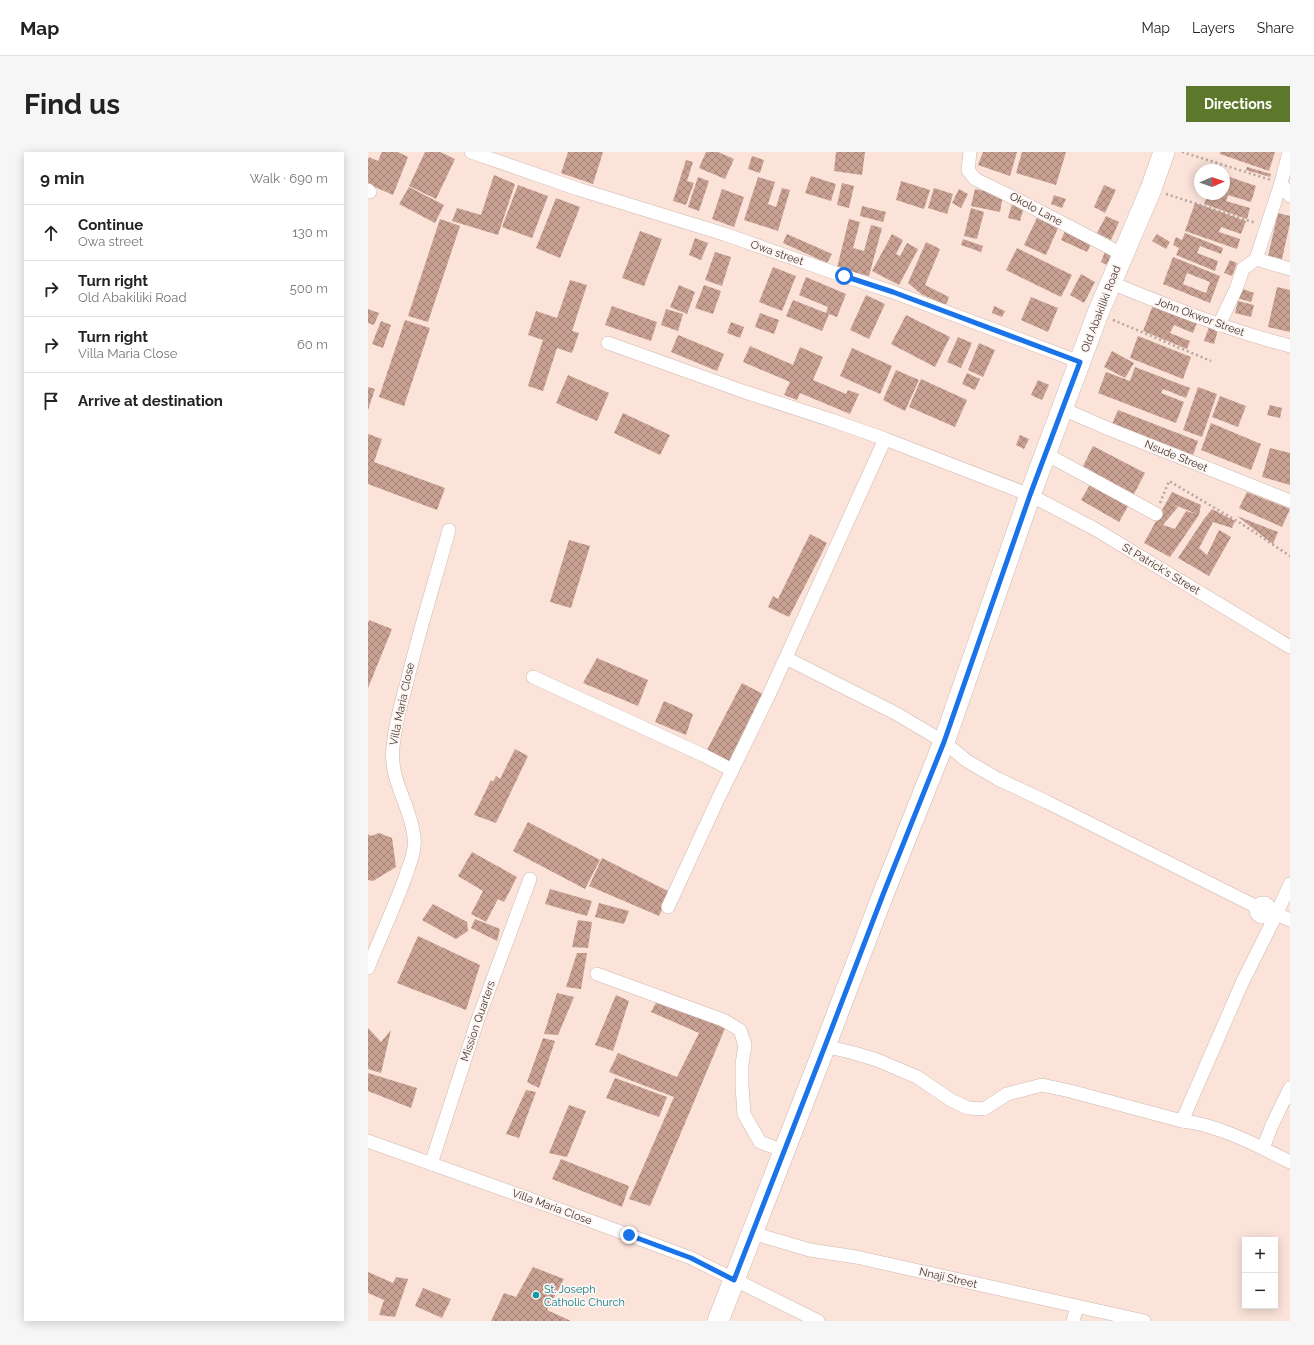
<!DOCTYPE html>
<meta charset="utf-8">
<style>
:root{--surface:#fff;--page:#f6f6f6;--text:#222;--muted:#767676;--line:#e0e0e0;--accent:#5d772b}
body{margin:0;font-family:Raleway,sans-serif;background:var(--page);color:var(--text)}
.controls{position:absolute;right:12px;bottom:12px;display:grid;overflow:hidden;border-radius:0px;box-shadow:0 2px 10px #0003}
.controls button{width:36px;height:36px;display:grid;place-items:center;padding:0;border:0;border-bottom:1px solid var(--line);background:var(--surface);color:var(--text);font:20px sans-serif}
.compass{position:absolute;left:826px;top:12px;width:36px;height:36px;border-radius:50%;background:var(--surface);box-shadow:0 2px 10px #0003;rotate:88deg}
.stop{position:absolute;width:12px;height:12px;margin:-9px;border:3px solid #1a73e8;border-radius:50%;background:#fff}
.stop.end{background:#1a73e8;border-color:#fff;box-shadow:0 1px 4px #0008}
.list{margin:0;padding:0;list-style:none}
h2{display:flex;justify-content:space-between;align-items:center;height:52px;margin:0;padding:0 16px;font-size:17px}
h2 small{font-size:13px;font-weight:400;color:var(--muted)}
.list li{display:grid;grid-template-columns:26px 1fr auto;gap:12px;align-items:center;box-sizing:border-box;height:56px;padding:0 16px;border-top:1px solid var(--line)}
.list b{display:block;font-size:15px;white-space:nowrap}
.list p{margin:0;font-size:13px;white-space:nowrap;color:var(--muted)}
.list em{font-size:13px;font-style:normal;color:var(--muted)}
.icon{flex:none;width:22px;height:22px;fill:none;stroke:currentColor;stroke-width:2;stroke-linecap:round;stroke-linejoin:round}
.map{position:relative;flex:none;width:922px;height:1169px;overflow:hidden;border-radius:0px}
header{display:flex;align-items:center;gap:24px;box-sizing:border-box;height:56px;padding:0 20px;background:var(--surface);border-bottom:1px solid var(--line)}
header strong{font-size:19px}
nav{display:flex;gap:22px;margin-inline-start:auto;font-size:14px}
.intro{display:flex;align-items:center;justify-content:space-between;box-sizing:border-box;height:96px;padding:0 24px}
h1{margin:0;font-size:28px}
.button{padding:10px 18px;border-radius:0px;background:var(--accent);color:#fff;font-size:14px;font-weight:700}
main{display:flex;gap:24px;padding:0 24px}
aside{flex:1;background:var(--surface);border-radius:0px;box-shadow:0 2px 10px #0003}
.map>svg:first-child{display:block}
.building{fill:url(#building-cross-hatch);fill-rule:evenodd}
.lines{fill:none;stroke-linecap:round;stroke-linejoin:round}
.minor-casing{stroke:#ceb7ae;stroke-width:14}
.primary-casing{stroke:#ceb7ae;stroke-width:22}
.path{stroke:#b6a49d;stroke-width:2.5;stroke-dasharray:2 3;stroke-linecap:butt}
.minor{stroke:#fff;stroke-width:13}
.primary{stroke:#fff;stroke-width:21}
.route{stroke:#1a73e8;stroke-width:5}
.culture-dot{fill:#0f9aa8;stroke:#fef4f0;stroke-width:1.5}
.labels{text-anchor:middle;dominant-baseline:central;stroke-width:3.5;stroke-linejoin:round;paint-order:stroke}
.street-label{font-size:11px;fill:#413834;stroke:#fef4f0}
.culture-label{font-size:11px;fill:#0d838f;stroke:#fef4f0;text-anchor:start}
</style>
<header>
<strong>Map</strong>
<nav><a>Map</a><a>Layers</a><a>Share</a></nav>
</header>
<div class="intro"><h1>Find us</h1><a class="button">Directions</a></div>
<main>
<aside>
<h2>9 min<small>Walk · 690 m</small></h2>
<ul class="list">
<li><svg class="icon" aria-label="ahead" viewBox="0 0 24 24"><path d="M12 20V5M6 11l6-6 6 6"/></svg><div><b>Continue</b><p>Owa street</p></div><em>130 m</em></li>
<li><svg class="icon" aria-label="right" viewBox="0 0 24 24"><path d="M7 20v-9h11M14 6l5 5-5 5"/></svg><div><b>Turn right</b><p>Old Abakiliki Road</p></div><em>500 m</em></li>
<li><svg class="icon" aria-label="right" viewBox="0 0 24 24"><path d="M7 20v-9h11M14 6l5 5-5 5"/></svg><div><b>Turn right</b><p>Villa Maria Close</p></div><em>60 m</em></li>
<li><svg class="icon" aria-label="arrive" viewBox="0 0 24 24"><path d="M6 21V4h12l-3 4 3 4H6"/></svg><div><b>Arrive at destination</b></div></li>
</ul>
</aside>
<div class="map">
<svg width="922" height="1169" viewBox="0 0 922 1169">
<defs>
<pattern id="building-cross-hatch" width="8" height="8" patternUnits="userSpaceOnUse"><rect width="8" height="8" fill="#c8a192"/><path d="M0 0l8 8M0 8l8-8" fill="none" stroke="#a48478"/></pattern>
</defs>
<rect width="100%" height="100%" fill="#fbe3da"/>
<!-- building -->
<g class="building">
<polygon points="14,0 30,0 40,5 25,43 0,32 0,8 1,5 10,9"/>
<polygon points="57,0 72,0 87,7 68,47 41,34"/>
<polygon points="200,0 235,0 225,32 193,21"/>
<polygon points="338,0 350,0 366,7 357,27 331,16"/>
<polygon points="468,0 497,0 494,23 466,19"/>
<polygon points="615,0 649,0 642,24 610,13"/>
<polygon points="654,0 698,0 688,33 648,21"/>
<polygon points="852,0 907,0 901,19 852,2"/>
<polygon points="384,4 396,8 392,21 380,17"/>
<polygon points="318,8 325,10 319,29 326,31 318,53 305,49"/>
<polygon points="879,15 903,22 902,25 878,18"/>
<polygon points="126,23 147,32 130,83 84,69 89,56 113,63"/>
<polygon points="856,23 888,34 883,50 860,43 858,49 882,56 879,67 836,52 840,42 856,42"/>
<polygon points="443,24 468,32 463,49 437,41"/>
<polygon points="330,25 341,29 331,59 320,55"/>
<polygon points="390,25 407,30 400,52 408,55 414,36 422,38 410,79 376,68"/>
<polygon points="533,29 562,38 556,57 528,48"/>
<polygon points="474,31 486,34 481,56 469,53"/>
<polygon points="150,33 180,44 164,86 134,75"/>
<polygon points="736,33 748,38 737,61 726,55"/>
<polygon points="41,35 76,53 67,71 31,52"/>
<polygon points="566,36 585,42 579,62 560,56"/>
<polygon points="354,37 376,45 366,75 344,67"/>
<polygon points="591,37 600,42 593,56 584,51"/>
<polygon points="607,37 635,43 632,60 603,54"/>
<polygon points="686,43 698,47 694,56 683,52"/>
<polygon points="188,46 212,55 192,106 168,96"/>
<polygon points="827,51 878,69 873,82 853,75 851,80 872,87 869,97 817,79"/>
<polygon points="644,52 656,55 652,69 640,66"/>
<polygon points="494,54 518,60 515,70 492,64"/>
<polygon points="603,56 616,60 609,87 596,84"/>
<polygon points="910,61 922,64 922,71 914,107 900,104"/>
<polygon points="738,64 751,70 743,88 729,81"/>
<polygon points="669,66 690,76 678,103 656,93"/>
<polygon points="72,67 92,74 60,170 40,164"/>
<polygon points="481,67 492,70 485,96 496,99 503,73 514,76 501,124 469,116"/>
<polygon points="698,77 724,90 719,100 693,88"/>
<polygon points="272,79 294,87 276,134 254,126"/>
<polygon points="817,81 855,96 853,102 832,94 829,101 850,109 847,119 808,103 811,96 805,93 808,85 814,88"/>
<polygon points="419,82 464,102 459,111 415,91"/>
<polygon points="524,82 535,88 528,102 532,104 539,91 550,97 531,133 504,119"/>
<polygon points="789,82 802,90 798,97 784,89"/>
<polygon points="327,86 340,91 333,108 321,103"/>
<polygon points="595,87 615,94 613,100 593,93"/>
<polygon points="558,90 572,97 557,133 581,145 578,153 553,142 540,131"/>
<polygon points="649,96 704,123 693,145 638,118"/>
<polygon points="738,97 746,101 741,114 733,110"/>
<polygon points="347,100 363,105 354,134 337,128"/>
<path d="M805,105L852,124L842,151L795,132ZM819,121L842,130L838,141L815,132Z"/>
<polygon points="862,108 869,111 864,124 856,121"/>
<polygon points="405,115 428,124 414,159 391,150"/>
<polygon points="713,122 727,130 716,151 702,143"/>
<polygon points="438,125 478,142 469,165 461,162 454,179 418,164 425,148 458,161 460,155 431,143"/>
<polygon points="202,128 219,133 204,179 211,181 204,201 189,196 175,239 160,234 175,188 160,183 168,159 189,166"/>
<polygon points="311,133 327,140 319,162 302,155"/>
<polygon points="336,133 353,139 345,162 327,156"/>
<polygon points="909,135 922,138 922,180 900,175"/>
<polygon points="872,136 886,141 883,150 869,146"/>
<polygon points="498,143 517,152 501,187 482,178"/>
<polygon points="663,145 690,156 680,180 653,168"/>
<polygon points="870,149 886,153 883,165 867,161"/>
<polygon points="785,153 829,171 825,181 806,173 802,181 822,189 819,197 775,179"/>
<polygon points="244,154 289,170 283,189 237,173"/>
<polygon points="626,154 637,159 634,165 624,161"/>
<polygon points="0,157 11,161 6,173 0,171"/>
<polygon points="298,157 315,162 310,179 293,173"/>
<polygon points="392,161 411,168 406,182 387,175"/>
<polygon points="538,163 582,185 567,215 523,192"/>
<polygon points="37,168 62,176 36,254 11,245"/>
<polygon points="13,169 23,173 15,196 4,192"/>
<polygon points="363,170 376,175 372,186 359,181"/>
<polygon points="841,175 850,178 846,192 836,189"/>
<polygon points="310,183 356,202 349,219 303,200"/>
<polygon points="770,184 823,205 815,227 762,206"/>
<polygon points="590,185 604,191 593,216 579,210"/>
<polygon points="611,191 627,198 615,225 600,218"/>
<polygon points="382,194 425,213 432,195 455,205 445,228 478,242 480,238 491,242 482,262 432,241 429,248 416,243 422,230 375,210"/>
<polygon points="484,196 524,214 512,242 472,224"/>
<polygon points="744,199 766,211 757,226 736,215"/>
<polygon points="767,215 822,236 818,246 795,237 793,241 816,250 808,271 730,241 738,220 762,229"/>
<polygon points="528,218 551,228 537,259 515,248"/>
<polygon points="599,221 612,227 607,238 594,232"/>
<polygon points="200,223 241,241 229,269 188,251"/>
<polygon points="553,227 599,248 587,275 541,255"/>
<polygon points="670,228 681,233 674,248 663,243"/>
<polygon points="0,235 7,237 0,258"/>
<polygon points="830,235 849,242 834,285 815,278"/>
<polygon points="852,244 878,254 870,275 844,265"/>
<polygon points="902,253 914,256 912,266 899,263"/>
<polygon points="750,258 830,289 825,303 744,272"/>
<polygon points="255,261 302,283 292,303 246,281"/>
<polygon points="843,271 893,292 883,318 833,298"/>
<polygon points="0,282 14,287 6,310 77,336 69,358 0,332"/>
<polygon points="652,283 661,287 656,297 648,293"/>
<polygon points="725,294 777,321 766,342 714,316"/>
<polygon points="902,296 922,301 922,333 894,325"/>
<polygon points="724,329 762,351 751,370 713,348"/>
<path d="M804,340L833,353L831,363L802,405L776,391ZM804,352L829,362L818,359L807,377L795,373L810,355Z"/>
<polygon points="879,340 922,357 914,375 871,356"/>
<polygon points="844,357 867,369 864,376 845,370 831,396 839,403 851,378 863,385 841,424 810,406 836,367"/>
<polygon points="869,364 910,380 905,392"/>
<polygon points="442,382 459,391 421,465 400,455 405,444 410,447"/>
<polygon points="201,388 222,394 203,456 182,450"/>
<polygon points="1,468 24,477 0,536 0,471"/>
<polygon points="229,506 280,528 270,554 215,531"/>
<polygon points="374,531 399,544 362,615 337,602"/>
<polygon points="296,549 325,562 318,583 287,570"/>
<polygon points="147,597 160,604 128,671 106,663 123,628 125,630 128,624 132,627"/>
<polygon points="160,670 232,708 217,737 145,699"/>
<polygon points="11,681 24,686 28,715 5,729 0,728 0,682 3,684"/>
<polygon points="104,700 149,725 136,750 130,747 118,770 103,762 115,739 90,724"/>
<polygon points="234,706 302,740 291,764 221,734"/>
<polygon points="182,737 224,749 219,764 177,752"/>
<polygon points="231,751 261,759 256,772 227,765"/>
<polygon points="65,752 99,770 100,779 88,787 54,768"/>
<polygon points="107,767 132,777 129,789 103,776"/>
<polygon points="210,768 224,770 220,796 204,795"/>
<polygon points="50,784 112,813 98,858 29,831"/>
<polygon points="209,801 219,801 213,837 198,835"/>
<polygon points="189,841 206,845 190,883 176,882"/>
<polygon points="248,843 261,849 245,899 227,893"/>
<polygon points="290,847 358,874 282,1054 261,1047 306,945 241,920 250,901 309,925 331,881 283,860"/>
<polygon points="0,876 13,890 23,878 13,921 0,917"/>
<polygon points="175,886 187,889 171,936 159,930"/>
<polygon points="0,921 49,936 43,956 0,939"/>
<polygon points="247,926 299,945 291,965 238,946"/>
<polygon points="158,938 168,940 151,986 138,982"/>
<polygon points="201,953 218,959 199,1005 181,1001"/>
<polygon points="193,1007 261,1034 254,1055 184,1027"/>
<polygon points="165,1115 196,1127 179,1158 203,1169 123,1169 136,1141 148,1145"/>
<polygon points="0,1120 25,1131 28,1125 40,1127 27,1165 11,1163 16,1148 0,1141"/>
<polygon points="55,1136 83,1147 74,1166 47,1154"/>
</g>
<g class="lines">
<!-- minor casing -->
<g class="minor-casing">
<g id="minor">
<polyline points="103,0 210,37 356,82 476,124 525,140 712,210"/>
<polyline points="602,0 600,18 607,27 650,48 754,102"/>
<polyline points="921,0 913,31 922,44"/>
<polyline points="0,38 2,40"/>
<polyline points="888,107 922,117"/>
<path d="M744,131C802,155 860,178 922,194"/>
<polyline points="851,173 868,137 875,117 888,107 913,31"/>
<polyline points="240,191 377,240 463,268 517,287 662,343 727,377 922,495"/>
<polyline points="695,257 741,277 922,349"/>
<polyline points="678,302 788,362"/>
<polyline points="418,506 529,562 576,590 599,609 630,627 679,650 889,755"/>
<polyline points="165,525 337,604 364,618"/>
<circle cx="895" cy="758" r="7"/>
<polyline points="300,755 351,645 399,547 517,287"/>
<polyline points="902,759 922,768"/>
<path d="M0,816C12,786 26,756 37,726C41,713 48,699 46,685C43,653 21,629 25,595C27,573 33,551 39,530C51,479 67,429 81,378"/>
<polyline points="229,822 355,868 372,878 377,893 374,912 374,934 376,962 392,990 416,999"/>
<path d="M457,894L486,901L509,908L549,925L583,948L600,956L616,957L639,942L674,933L702,939L814,969C848,972 891,994 922,1010"/>
<polyline points="814,969 874,831 909,761 922,732"/>
<polyline points="0,989 212,1065 323,1106 450,1169"/>
<polyline points="895,996 904,973 922,936"/>
<polyline points="63,1012 110,867 162,727"/>
<polyline points="384,1081 442,1098 488,1105 776,1169"/>
<polyline points="705,1169 709,1155"/>
</g>
</g>
<!-- primary casing -->
<g class="primary-casing">
<polyline id="primary" points="350,1169 457,894 516,740 576,590 662,343 730,161 783,37 796,0"/>
</g>
<!-- path -->
<g class="path">
<polyline points="814,0 903,28"/>
<polyline points="798,42 888,71"/>
<polyline points="745,168 843,209"/>
<polyline points="792,351 801,329 874,372 922,404"/>
</g>
<!-- minor -->
<use href="#minor" class="minor"/>
<!-- primary -->
<use href="#primary" class="primary"/>
</g>
<g class="lines">
<!-- route -->
<polyline class="route" points="261,1083 323,1106 366,1128 457,894 516,740 576,590 662,343 712,210 525,140 476,124"/>
</g>
<!-- markers -->
<circle class="culture-dot" cx="168" cy="1143" r="4"/>
<g class="labels">
<!-- street labels -->
<g class="street-label">
<text transform="translate(668 57) rotate(28)">Okolo Lane</text>
<text transform="translate(409 101) rotate(19)">Owa street</text>
<text transform="translate(733 157) rotate(-69)">Old Abakiliki Road</text>
<text transform="translate(832 165) rotate(20)">John Okwor Street</text>
<text transform="translate(808 304) rotate(22)">Nsude Street</text>
<text transform="translate(793 417) rotate(31)">St Patrick's Street</text>
<text transform="translate(34 552) rotate(-78)">Villa Maria Close</text>
<text transform="translate(110 869) rotate(-71)">Mission Quarters</text>
<text transform="translate(184 1055) rotate(20)">Villa Maria Close</text>
<text transform="translate(580 1126) rotate(13)">Nnaji Street</text>
</g>
<!-- culture labels -->
<g class="culture-label">
<text x="176" y="1137">St. Joseph<tspan x="176" dy="13">Catholic Church</tspan></text>
</g>
</g>
</svg>
<div class="controls">
<button>+</button>
<button>−</button>
</div>
<svg class="compass" viewBox="-18 -18 36 36"><path d="M0-13l5 13h-10z" fill="#e53935"/><path d="M0 13l5-13h-10z" fill="#767676"/></svg>
<div class="stop" style="left:476px;top:124px"></div>
<div class="stop end" style="left:261px;top:1083px"></div>
</div>
</main>
